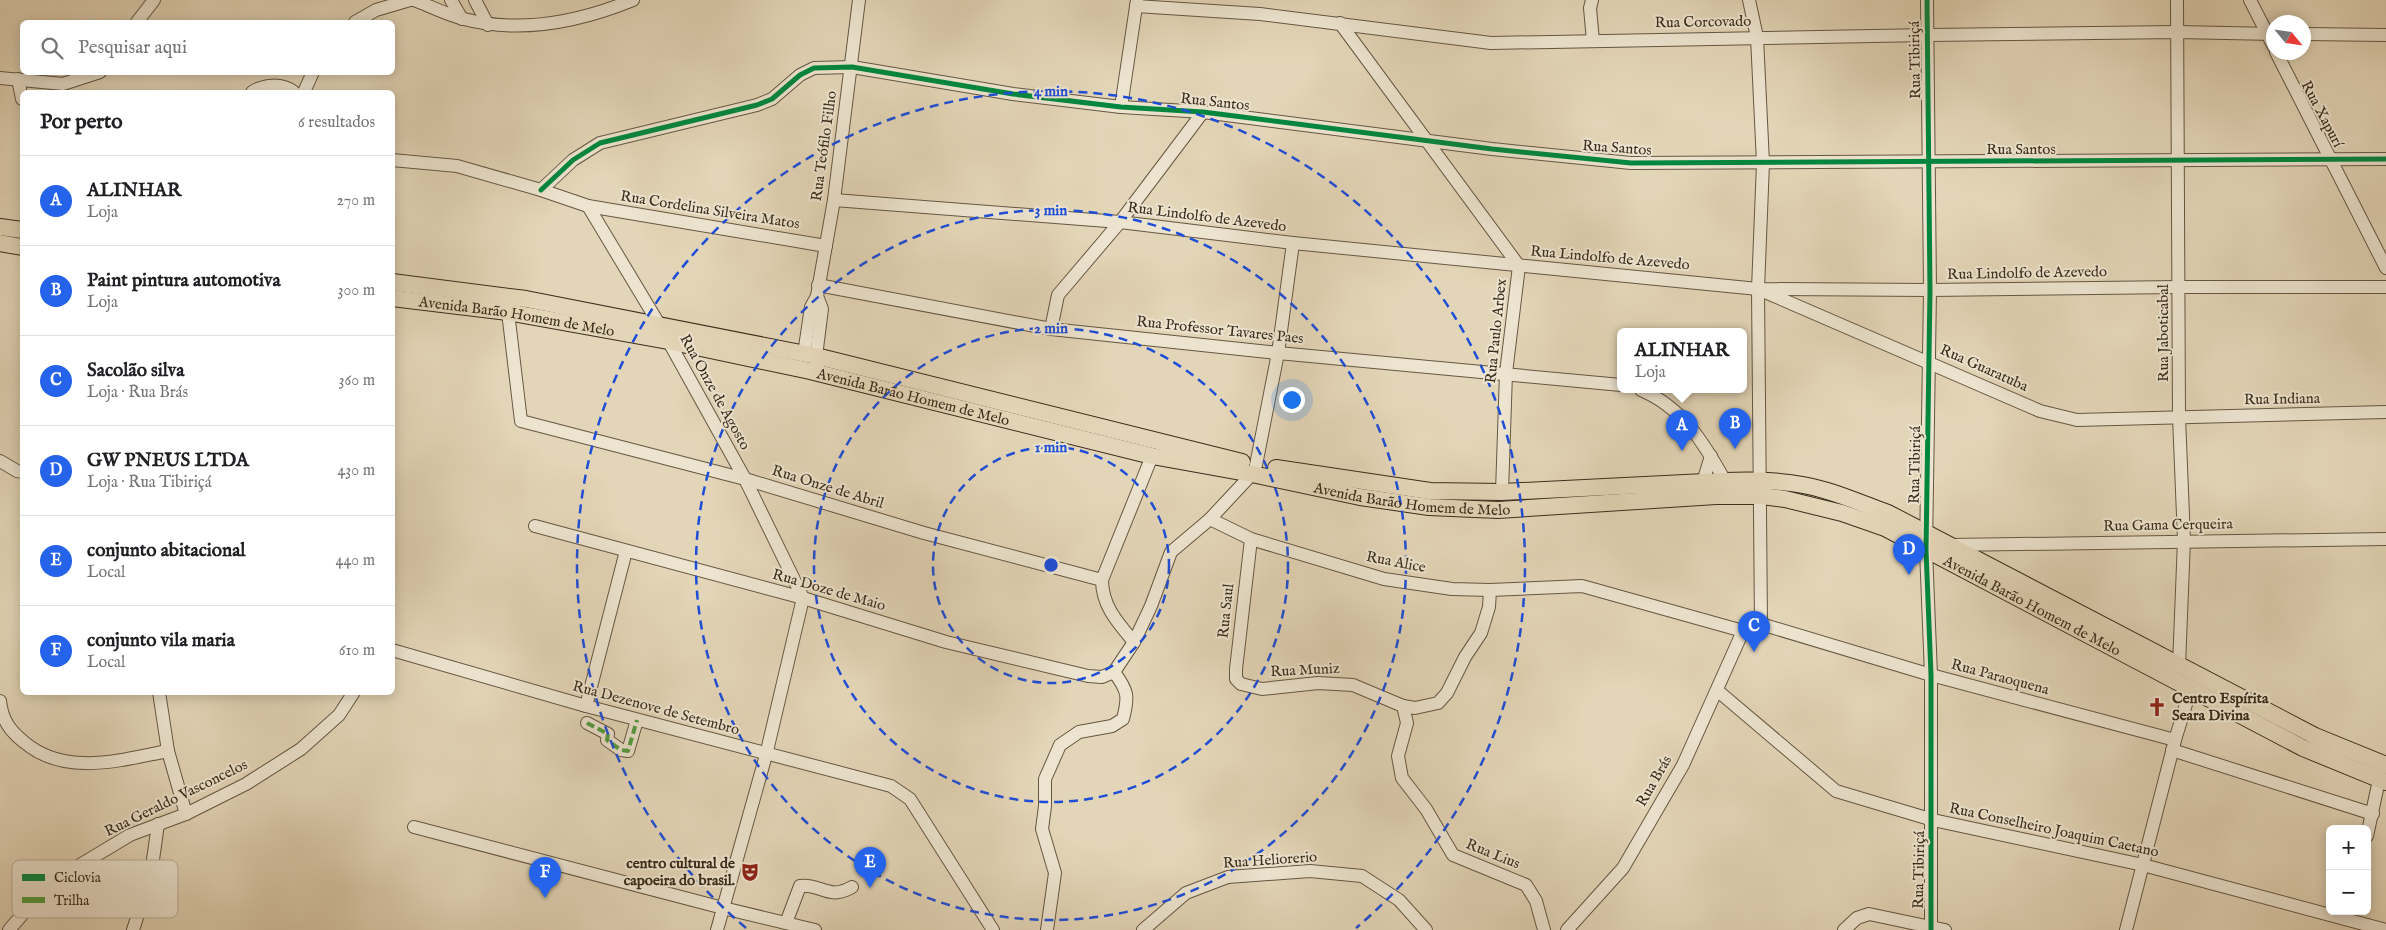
<!DOCTYPE html>
<html lang="pt">
<meta charset="utf-8">
<style>
:root{--surface:#fff;--page:#f2f2f2;--text:#202124;--muted:#757577;--line:#e0e0e0;--accent:#2563eb}
body{margin:0;font-family:"IM FELL English",serif;background:var(--page);color:var(--text)}
.controls{position:absolute;right:15px;bottom:15px;display:grid;overflow:hidden;border-radius:8px;box-shadow:0 2px 12px #0003}
.controls button{width:45px;height:45px;display:grid;place-items:center;padding:0;border:0;border-bottom:1px solid var(--line);background:var(--surface);color:var(--text);font:25px sans-serif}
.compass{position:absolute;left:2266px;top:15px;width:45px;height:45px;border-radius:50%;background:var(--surface);box-shadow:0 2px 12px #0003;rotate:119deg}
.you{position:absolute;left:1291px;top:399px;width:18px;height:18px;margin:-12px;border:4px solid #fff;border-radius:50%;background:#1a73e8;box-shadow:0 0 0 8px #1a73e833}
.badge{display:grid;place-items:center;width:32px;height:32px;border-radius:50%;background:var(--accent);color:#fff;font-size:16px;font-weight:700}
.pin{position:absolute;translate:-50% -41px;filter:drop-shadow(0 1px 2px #0008)}
.pin::after{content:'';position:absolute;top:26px;width:18px;height:15px;background:inherit;clip-path:polygon(0 0,100% 0,50% 100%)}
.popup{position:absolute;left:1617px;top:328px;width:130px;height:65px;box-sizing:border-box;display:grid;place-content:center;border-radius:8px;background:var(--surface);filter:drop-shadow(0 1px 4px #0005);font-size:16px;white-space:nowrap;color:var(--muted)}
.popup b{font-size:19px;color:var(--text)}
.popup::after{content:'';position:absolute;left:50%;top:100%;margin-left:-10px;border:10px solid transparent;border-top-color:var(--surface)}
.list{margin:0;padding:0;list-style:none}
h2{display:flex;justify-content:space-between;align-items:center;height:65px;margin:0;padding:0 20px;font-size:21px}
h2 small{font-size:16px;font-weight:400;color:var(--muted)}
.list li{display:grid;grid-template-columns:32px 1fr auto;gap:15px;align-items:center;box-sizing:border-box;height:90px;padding:0 20px;border-top:1px solid var(--line)}
.list b{display:block;font-size:19px;white-space:nowrap}
.list p{margin:0;font-size:16px;white-space:nowrap;color:var(--muted)}
.list em{font-size:16px;font-style:normal;color:var(--muted)}
.icon{flex:none;width:28px;height:28px;fill:none;stroke:currentColor;stroke-width:2;stroke-linecap:round;stroke-linejoin:round}
.map{position:relative;flex:none;width:2386px;height:930px;overflow:hidden}
.search{position:absolute;background:var(--surface);box-shadow:0 2px 12px #0003;left:20px;top:20px;width:375px;height:55px;display:flex;align-items:center;gap:12px;box-sizing:border-box;padding:0 18px;border-radius:8px;color:var(--muted);font-size:19px}
.panel{position:absolute;background:var(--surface);box-shadow:0 2px 12px #0003;left:20px;top:90px;width:375px;height:605px;border-radius:8px}
.map>svg:first-child{display:block}
.lines{fill:none;stroke-linecap:round;stroke-linejoin:round}
.minor-casing{stroke:#655743;stroke-width:14}
.major-casing{stroke:#3b2d1c;stroke-width:18}
.minor{stroke:#ede4d0;stroke-width:12}
.major{stroke:#e3d5b7;stroke-width:16}
.quiet{stroke:#529d3e;stroke-width:4;stroke-dasharray:8 4;stroke-linecap:butt}
.cycleway-casing{stroke:#ede4d0;stroke-width:8}
.cycleway{stroke:#00873e;stroke-width:5}
.ring{fill:none;stroke:#1d4ed8;stroke-width:2.5;stroke-dasharray:9 6}
.labels{text-anchor:middle;dominant-baseline:central;stroke-width:4;stroke-linejoin:round;paint-order:stroke}
.street-label{font-size:15px;fill:#3b2d1c;stroke:#ede4d0}
.poi-label{font-size:15px;font-weight:bold;fill:#3b2d1c;stroke:#ede4d0;text-anchor:start}
.key{fill:#ede4d0;stroke:#b8ad9a;stroke-width:1}
.key-label{font-size:14px;fill:#3b2d1c}
.centre{fill:#1d4ed8;stroke:#ede4d0;stroke-width:2.5}
.ring-label{font-size:15px;text-anchor:middle;font-weight:bold;fill:#1d4ed8;stroke:#ede4d0;stroke-width:4;stroke-linejoin:round;paint-order:stroke}
</style>
<div class="map">
<svg width="2386" height="930" viewBox="0 0 2386 930">
<rect width="100%" height="100%" fill="#e3d5b7"/>
<filter id="stains"><feTurbulence type="fractalNoise" baseFrequency=".004" numOctaves="4"/><feColorMatrix values="0 0 0 0 .2 0 0 0 0 .09 0 0 0 0 .02 0 0 0 .5 -.17"/></filter>
<radialGradient id="worn" r=".72"><stop offset=".6" stop-color="#630" stop-opacity="0"/><stop offset="1" stop-color="#630" stop-opacity=".3"/></radialGradient>
<g class="lines">
<!-- minor casing -->
<g class="minor-casing">
<g id="minor">
<path d="M414,0C430,6 447,15 464,19C521,34 579,22 633,0"/>
<polyline points="451,0 462,19"/>
<polyline points="475,0 488,25"/>
<polyline points="1592,0 1590,8 1593,41"/>
<polyline points="1749,0 1757,37 1763,163 1758,289 1761,624"/>
<polyline points="1927,0 1930,290 1926,550 1931,675 1931,930"/>
<polyline points="2177,0 2179,417 2184,540 2179,666"/>
<polyline points="2250,0 2274,47"/>
<polyline points="1136,6 1260,14 1491,43 1928,35 2178,32 2274,34"/>
<polyline points="137,22 154,0"/>
<polyline points="355,22 376,10 410,0"/>
<polyline points="1340,23 1519,266 1506,373 1502,492"/>
<polyline points="2304,34 2386,35"/>
<polyline points="2276,52 2386,268"/>
<polyline points="0,78 63,84 100,72"/>
<polyline points="18,79 22,99"/>
<path d="M252,92C264,84 282,83 294,92"/>
<polyline points="304,92 313,72"/>
<polyline points="1121,107 1137,0"/>
<polyline points="392,160 457,166 541,190 588,206 826,246"/>
<polyline points="541,190 573,160 600,143 757,105 772,99 800,75 814,68 852,67 1013,94 1121,107 1203,112 1492,149 1631,163 2386,159"/>
<polyline points="834,200 1120,222 1293,243 1758,289 1930,290 2179,287 2386,287"/>
<polyline points="588,206 659,324 745,479 803,598"/>
<polyline points="818,285 1051,329 1278,353 1621,385"/>
<polyline points="1765,292 2040,411 2077,420 2386,412"/>
<polyline points="817,296 822,309 816,356 818,364"/>
<polyline points="508,312 521,421 745,479 924,533 1102,580"/>
<polyline points="1051,329 1058,295 1120,222 1203,112"/>
<polyline points="804,354 811,307 817,296 834,200 859,0"/>
<path d="M1641,390C1682,407 1704,443 1725,481"/>
<polyline points="0,461 17,471 22,472"/>
<polyline points="1256,465 1278,353 1293,243"/>
<polyline points="1703,482 1711,456"/>
<polyline points="1210,519 1251,539 1384,579 1452,589 1490,590 1582,586 1743,631 1761,624"/>
<polyline points="535,526 803,598 946,642 1088,676 1102,677 1114,672"/>
<polyline points="1251,539 1236,669 1236,679 1241,684 1262,689 1318,683 1353,685 1403,706 1407,723 1398,756 1402,778 1426,809 1453,855 1526,885 1536,901 1544,930"/>
<polyline points="1951,545 2386,539"/>
<polyline points="1761,624 1931,675 2175,740"/>
<path d="M1134,642C1118,623 1102,606 1102,580L1152,456"/>
<polyline points="392,650 586,706 891,786 910,799 993,930"/>
<polyline points="1114,672 1134,642 1151,606 1171,552 1210,519 1252,474"/>
<polyline points="1718,691 1836,791 1933,820 2143,865 2386,930"/>
<polyline points="159,692 168,751 186,814"/>
<path d="M0,701C2,720 10,731 24,742C65,777 121,760 168,751"/>
<polyline points="586,706 626,551"/>
<polyline points="1403,706 1415,708 1438,703 1447,693 1465,657 1481,633 1489,607 1490,590"/>
<polyline points="587,723 608,734 607,740 621,750 628,751 637,720"/>
<polyline points="2172,750 2373,814"/>
<polyline points="414,827 723,908 815,930"/>
<polyline points="2367,836 2379,780"/>
<path d="M786,923L800,886C821,883 828,901 852,887"/>
<polyline points="9,930 39,895 70,871 130,835 186,814 246,784 301,749 339,715 354,692"/>
<polyline points="133,930 151,874 158,824"/>
<polyline points="717,930 766,755 803,598"/>
<path d="M1047,930L1055,873L1042,829L1045,806V779L1060,745L1079,732L1112,726L1123,719C1129,696 1128,691 1114,672"/>
<polyline points="1143,930 1186,893 1228,877 1310,871 1362,876 1399,900 1426,930"/>
<polyline points="1567,930 1623,868 1683,765 1743,631"/>
<polyline points="1844,930 1857,918 1869,914 1945,930"/>
<polyline points="2126,930 2175,740 2191,688"/>
</g>
</g>
<!-- major casing -->
<g class="major-casing">
<g id="major">
<polyline points="0,227 22,230"/>
<polyline points="0,243 22,247"/>
<polyline points="392,282 526,299 816,356 1242,462"/>
<path id="s1" d="M392,298L508,312L668,341L810,371L1152,456L1252,474L1360,497L1429,507L1498,510L1716,496H1762L1785,499L1842,513L1885,528L2303,748L2386,782"/>
<path d="M1276,468L1430,491L1502,492L1725,481C1751,480 1777,480 1803,485C1832,490 1860,503 1888,513L2315,736L2386,765"/>
</g>
</g>
<!-- minor -->
<use href="#minor" class="minor"/>
<!-- major -->
<use href="#major" class="major"/>
<!-- quiet -->
<polyline class="quiet" points="587,723 608,734 607,740 621,750 628,751 637,720"/>
<!-- cycleway casing -->
<g class="cycleway-casing">
<g id="cycleway">
<polyline points="1927,0 1930,290 1926,550 1931,675 1931,930"/>
<polyline points="541,190 573,160 600,143 757,105 772,99 800,75 814,68 852,67 1013,94 1121,107 1203,112 1492,149 1631,163 2386,159"/>
</g>
</g>
<!-- cycleway -->
<use href="#cycleway" class="cycleway"/>
</g>
<!-- distance rings -->
<g class="ring">
<circle cx="1051" cy="565" r="118"/>
<circle cx="1051" cy="565" r="237"/>
<circle cx="1051" cy="565" r="355"/>
<path d="M746 928A474 474 0 1 1 1356 928"/>
</g>
<!-- icons -->
<defs>
<g id="church-bare" transform="scale(1.5)"><path d="M-1.2-6h2.4v3.5h3.3v2.4h-3.3V6h-2.4V-.1h-3.3v-2.4h3.3Z" fill="#8f2418" stroke="#ede4d0" stroke-width="2.5" paint-order="stroke"/></g>
<g id="theatre-bare" transform="scale(1.5)"><path d="M-5-5.5Q0-4 5-5.5V0Q5 5 0 6Q-5 5-5 0ZM-3.3-2.5H-1v1.5H-3.3ZM1-2.5H3.3v1.5H1ZM-2.8 1Q0 5.5 2.8 1Z" fill="#8f2418" stroke="#ede4d0" stroke-width="2.5" paint-order="stroke"/></g>
</defs>
<g fill-rule="evenodd">
<use href="#church-bare" x="2157" y="707"/>
<use href="#theatre-bare" x="750" y="872"/>
</g>
<g class="labels">
<!-- street labels -->
<g class="street-label">
<text transform="translate(1703 22) rotate(-1)">Rua Corcovado</text>
<text transform="translate(1915 60) rotate(-91)">Rua Tibiriçá</text>
<text transform="translate(1215 102) rotate(6)">Rua Santos</text>
<text transform="translate(2322 114) rotate(62)">Rua Xapurí</text>
<text transform="translate(824 146) rotate(-82)">Rua Teófilo Filho</text>
<text transform="translate(1617 148) rotate(4)">Rua Santos</text>
<text x="2021" y="149">Rua Santos</text>
<text transform="translate(710 210) rotate(9)">Rua Cordelina Silveira Matos</text>
<text transform="translate(1207 217) rotate(7)">Rua Lindolfo de Azevedo</text>
<text transform="translate(1610 258) rotate(5)">Rua Lindolfo de Azevedo</text>
<text transform="translate(2027 273) rotate(-1)">Rua Lindolfo de Azevedo</text>
<text stroke="none"><textPath href="#s1" startOffset="126">Avenida Barão Homem de Melo</textPath></text>
<text transform="translate(1220 330) rotate(6)">Rua Professor Tavares Paes</text>
<text transform="translate(1496 331) rotate(-84)">Rua Paulo Arbex</text>
<text transform="translate(2163 333) rotate(-90)">Rua Jaboticabal</text>
<text transform="translate(1984 368) rotate(24)">Rua Guaratuba</text>
<text transform="translate(715 392) rotate(61)">Rua Onze de Agosto</text>
<text stroke="none"><textPath href="#s1" startOffset="531">Avenida Barão Homem de Melo</textPath></text>
<text transform="translate(2282 399) rotate(-1)">Rua Indiana</text>
<text transform="translate(1915 465) rotate(-89)">Rua Tibiriçá</text>
<text transform="translate(828 487) rotate(17)">Rua Onze de Abril</text>
<text stroke="none"><textPath href="#s1" startOffset="1041">Avenida Barão Homem de Melo</textPath></text>
<text transform="translate(2168 525) rotate(-1)">Rua Gama Cerqueira</text>
<text transform="translate(1396 562) rotate(11)">Rua Alice</text>
<text transform="translate(829 590) rotate(16)">Rua Doze de Maio</text>
<text stroke="none"><textPath href="#s1" startOffset="1686">Avenida Barão Homem de Melo</textPath></text>
<text transform="translate(1226 611) rotate(-84)">Rua Saul</text>
<text transform="translate(1305 670) rotate(-3)">Rua Muniz</text>
<text transform="translate(2000 677) rotate(15)">Rua Paraoquena</text>
<text transform="translate(656 708) rotate(15)">Rua Dezenove de Setembro</text>
<text transform="translate(1654 781) rotate(-60)">Rua Brás</text>
<text transform="translate(176 798) rotate(-26)">Rua Geraldo Vasconcelos</text>
<text transform="translate(2054 830) rotate(12)">Rua Conselheiro Joaquim Caetano</text>
<text transform="translate(1493 854) rotate(22)">Rua Lius</text>
<text transform="translate(1270 860) rotate(-4)">Rua Heliorerio</text>
<text transform="translate(1919 870) rotate(-89)">Rua Tibiriçá</text>
</g>
<!-- poi labels -->
<g class="poi-label">
<text x="2172" y="698">Centro Espírita<tspan x="2172" dy="17">Seara Divina</tspan></text>
<text x="735" y="863" text-anchor="end">centro cultural de<tspan x="735" dy="17">capoeira do brasil.</tspan></text>
</g>
</g>
<!-- legend -->
<rect x="12" y="860" width="166" height="58" rx="8" class="key"/>
<rect x="22" y="874" width="23" height="7" fill="#00873e"/>
<rect x="22" y="897" width="23" height="6" fill="#529d3e"/>
<g class="key-label">
<text x="54" y="882">Ciclovia</text>
<text x="54" y="905">Trilha</text>
</g>
<circle cx="1051" cy="565" r="8" class="centre"/>
<g class="ring-label">
<text x="1051" y="96">4 min</text>
<text x="1051" y="215">3 min</text>
<text x="1051" y="333">2 min</text>
<text x="1051" y="452">1 min</text>
</g>
<rect width="100%" height="100%" filter="url(#stains)"/>
<rect width="100%" height="100%" fill="url(#worn)"/>
</svg>
<div class="controls">
<button>+</button>
<button>−</button>
</div>
<svg class="compass" viewBox="-18 -18 36 36"><path d="M0-13l5 13h-10z" fill="#e53935"/><path d="M0 13l5-13h-10z" fill="#757577"/></svg>
<div class="you"></div>
<div class="pin badge" style="left:1682px;top:451px">A</div>
<div class="popup"><b>ALINHAR</b>Loja</div>
<div class="pin badge" style="left:1735px;top:449px">B</div>
<div class="pin badge" style="left:1754px;top:652px">C</div>
<div class="pin badge" style="left:1909px;top:575px">D</div>
<div class="pin badge" style="left:870px;top:888px">E</div>
<div class="pin badge" style="left:545px;top:898px">F</div>
<div class="search"><svg class="icon" aria-label="search" viewBox="0 0 24 24"><circle cx="10" cy="10" r="6"/><path d="M15 15l6 6"/></svg>Pesquisar aqui</div>
<section class="panel">
<h2>Por perto<small>6 resultados</small></h2>
<ul class="list">
<li><span class="badge">A</span><div><b>ALINHAR</b><p>Loja</p></div><em>270 m</em></li>
<li><span class="badge">B</span><div><b>Paint pintura automotiva</b><p>Loja</p></div><em>300 m</em></li>
<li><span class="badge">C</span><div><b>Sacolão silva</b><p>Loja · Rua Brás</p></div><em>360 m</em></li>
<li><span class="badge">D</span><div><b>GW PNEUS LTDA</b><p>Loja · Rua Tibiriçá</p></div><em>430 m</em></li>
<li><span class="badge">E</span><div><b>conjunto abitacional</b><p>Local</p></div><em>440 m</em></li>
<li><span class="badge">F</span><div><b>conjunto vila maria</b><p>Local</p></div><em>610 m</em></li>
</ul>
</section>
</div>
